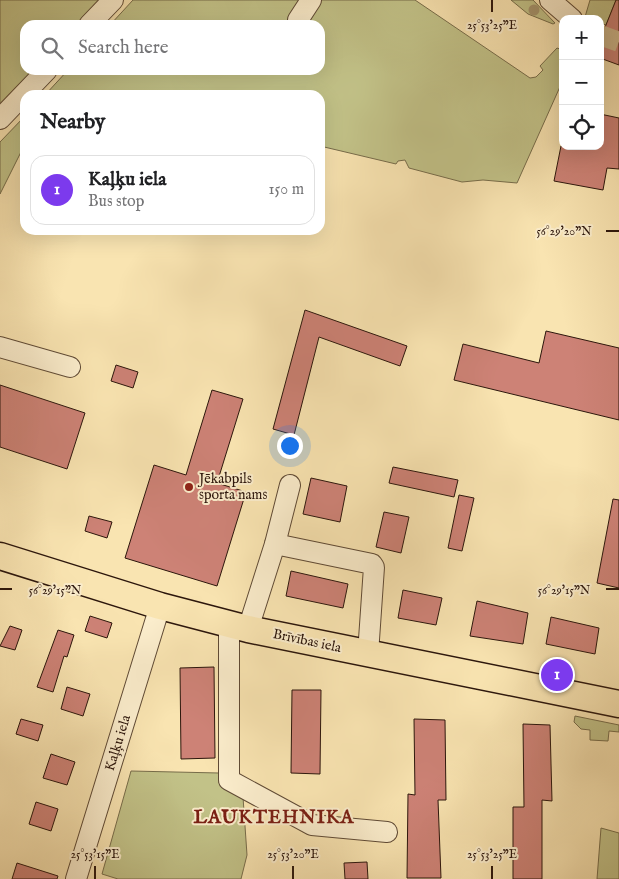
<!DOCTYPE html>
<meta charset="utf-8">
<style>
:root{--surface:#fff;--page:#f6f6f6;--text:#202124;--muted:#757577;--line:#e0e0e0;--accent:#7c3aed}
body{margin:0;font-family:"IM FELL English",serif;background:var(--page);color:var(--text)}
.controls{position:absolute;right:15px;top:15px;display:grid;overflow:hidden;border-radius:10px;box-shadow:0 5px 20px #0002}
.controls button{width:45px;height:45px;display:grid;place-items:center;padding:0;border:0;border-bottom:1px solid var(--line);background:var(--surface);color:var(--text);font:25px sans-serif}
.you{position:absolute;left:289px;top:445px;width:18px;height:18px;margin:-12px;border:4px solid #fff;border-radius:50%;background:#1a73e8;box-shadow:0 0 0 8px #1a73e833}
.badge{display:grid;place-items:center;width:32px;height:32px;border-radius:50%;background:var(--accent);color:#fff;font-size:16px;font-weight:700}
.pin{position:absolute;translate:-50% -50%;border:2px solid #fff;box-shadow:0 1px 5px #0006}
.list{margin:0;padding:0;list-style:none}
h2{display:flex;justify-content:space-between;align-items:center;height:65px;margin:0;padding:0 20px;font-size:21px}
h2 small{font-size:16px;font-weight:400;color:var(--muted)}
.list li{display:grid;grid-template-columns:32px 1fr auto;gap:15px;align-items:center;box-sizing:border-box;height:70px;margin:0 10px 10px;padding:0 10px;border:1px solid var(--line);border-radius:15px}
.list b{display:block;font-size:19px;white-space:nowrap}
.list p{margin:0;font-size:16px;white-space:nowrap;color:var(--muted)}
.list em{font-size:16px;font-style:normal;color:var(--muted)}
.icon{flex:none;width:28px;height:28px;fill:none;stroke:currentColor;stroke-width:2;stroke-linecap:round;stroke-linejoin:round}
.map{position:relative;flex:none;width:619px;height:879px;overflow:hidden}
.search{position:absolute;background:var(--surface);box-shadow:0 5px 20px #0002;left:20px;top:20px;width:305px;height:55px;display:flex;align-items:center;gap:12px;box-sizing:border-box;padding:0 18px;border-radius:15px;color:var(--muted);font-size:19px}
.panel{position:absolute;background:var(--surface);box-shadow:0 5px 20px #0002;left:20px;top:90px;width:305px;height:145px;border-radius:15px}
.map>svg:first-child{display:block}
.green{fill:#c2c288;stroke:#776c4a}
.building{fill:#cd8276;stroke:#2c160c}
.lines{fill:none;stroke-linecap:round;stroke-linejoin:round}
.minor-tunnel{stroke:#d0bb90;stroke-width:20;stroke-dasharray:20 10;stroke-linecap:butt}
.minor-casing{stroke:#5f4a35;stroke-width:22}
.major-casing{stroke:#2c160c;stroke-width:29}
.minor{stroke:#fbedcc;stroke-width:20}
.major{stroke:#f9e4b1;stroke-width:26}
.tree{fill:#a5946e}
.ticks{fill:none;stroke:#2c160c;stroke-width:2}
.poi-dot{fill:#8f2418;stroke:#fbedcc;stroke-width:2}
.labels{text-anchor:middle;dominant-baseline:central;stroke-width:4;stroke-linejoin:round;paint-order:stroke}
.poi-label{font-size:14px;fill:#2c160c;stroke:#fbedcc;text-anchor:start}
.street-label{font-size:14px;fill:#2c160c;stroke:#fbedcc}
.district-label{font-size:19px;font-weight:bold;letter-spacing:1px;fill:#7a1f14;stroke:#fbedcc}
.ticks-label{font-size:12px;text-anchor:middle;fill:#2c160c;stroke:#fbedcc;stroke-width:4;stroke-linejoin:round;paint-order:stroke}
</style>
<div class="map">
<svg width="619" height="879" viewBox="0 0 619 879">
<rect width="100%" height="100%" fill="#f9e4b1"/>
<filter id="stains"><feTurbulence type="fractalNoise" baseFrequency=".004" numOctaves="4"/><feColorMatrix values="0 0 0 0 .2 0 0 0 0 .09 0 0 0 0 .02 0 0 0 .5 -.17"/></filter>
<radialGradient id="worn" r=".72"><stop offset=".6" stop-color="#630" stop-opacity="0"/><stop offset="1" stop-color="#630" stop-opacity=".3"/></radialGradient>
<!-- green -->
<g class="green">
<polygon points="0,0 99,0 77,25 25,25 25,70 35,70 0,106"/>
<polygon points="133,0 415,0 530,78 536,77 543,70 540,66 557,48 563,50 563,80 517,183 483,180 462,182 409,168 405,160 398,161 396,164 320,146 320,95 89,95 71,91 65,95 45,95 68,70 320,70 320,25 110,25"/>
<polygon points="511,0 533,0 555,23 553,24 528,14"/>
<polygon points="590,0 616,0 606,25 600,23 600,19 585,17"/>
<polygon points="25,116 25,144 0,194 0,142"/>
<polygon points="575,716 619,725 619,732 609,731 608,741 590,740 590,730 581,729 574,722"/>
<polygon points="131,771 219,773 219,783 243,797 247,855 241,879 118,879 102,874"/>
<polygon points="601,828 619,833 619,879 597,879"/>
</g>
<!-- building -->
<g class="building">
<polygon points="616,0 619,0 619,65 600,58 600,28 604,30"/>
<polygon points="600,114 619,118 619,169 607,168 603,190 554,181 561,146 600,146"/>
<polygon points="305,310 407,346 400,366 319,337 294,435 273,429"/>
<polygon points="546,331 619,348 619,420 454,380 463,344 539,363"/>
<polygon points="116,365 138,372 133,388 111,381"/>
<polygon points="0,385 85,413 67,469 0,447"/>
<polygon points="212,390 243,399 217,483 246,492 217,586 125,558 154,465 186,475"/>
<polygon points="393,467 458,480 454,497 389,483"/>
<polygon points="311,478 347,486 340,522 303,514"/>
<polygon points="459,495 474,498 462,551 448,548"/>
<polygon points="613,499 619,500 619,588 597,583"/>
<polygon points="384,512 409,517 401,553 376,547"/>
<polygon points="89,516 112,522 107,538 85,531"/>
<polygon points="291,571 348,584 343,608 286,596"/>
<polygon points="403,590 442,598 436,625 398,618"/>
<polygon points="477,601 528,613 523,644 470,636"/>
<polygon points="90,616 112,623 107,638 85,631"/>
<polygon points="551,617 599,628 595,654 546,644"/>
<polygon points="10,626 22,630 15,650 0,646"/>
<polygon points="58,630 74,635 67,657 64,656 53,692 37,687"/>
<polygon points="214,667 215,758 181,759 180,668"/>
<polygon points="67,687 90,694 83,716 61,709"/>
<polygon points="292,690 321,690 320,774 291,773"/>
<polygon points="21,719 43,725 38,741 16,734"/>
<polygon points="414,719 445,720 446,800 438,800 441,878 407,878 408,794 415,795"/>
<polygon points="523,724 550,725 552,801 542,800 542,879 513,879 513,807 524,807"/>
<polygon points="51,754 75,762 67,785 43,778"/>
<polygon points="36,802 58,809 51,831 29,824"/>
<polygon points="367,862 368,879 345,879 344,863"/>
<polygon points="17,863 58,876 57,879 12,879"/>
</g>
<g class="lines">
<!-- minor-tunnel -->
<polyline class="minor-tunnel" points="600,35 619,42"/>
<!-- minor casing -->
<g class="minor-casing">
<g id="minor">
<polyline points="550,0 572,19"/>
<polyline points="298,20 311,0"/>
<polyline points="89,25 113,0"/>
<polyline points="0,119 47,70"/>
<polyline points="0,347 70,367"/>
<polyline points="275,544 372,564 374,567 368,654"/>
<polyline points="229,625 229,780 312,825 387,832"/>
<polyline points="248,629 275,544 290,485"/>
<polyline points="76,879 160,606"/>
</g>
</g>
<!-- major casing -->
<g class="major-casing">
<polyline id="major" points="0,556 160,606 248,629 619,704"/>
</g>
<!-- minor -->
<use href="#minor" class="minor"/>
<!-- major -->
<use href="#major" class="major"/>
</g>
<!-- trees -->
<circle class="tree" cx="534" cy="10" r="5.5"/>
<!-- ticks -->
<path class="ticks" d="M492,0V12M606,231H619M0,589H12M606,589H619M95,866V879M293,866V879M492,866V879"/>
<!-- markers -->
<circle class="poi-dot" cx="189" cy="487" r="5"/>
<g class="labels">
<!-- poi labels -->
<g class="poi-label">
<text x="199" y="479">Jēkabpils<tspan x="199" dy="16">sporta nams</tspan></text>
</g>
<!-- street labels -->
<g class="street-label">
<text transform="translate(307 641) rotate(12)">Brīvības iela</text>
<text transform="translate(118 743) rotate(-73)">Kaļķu iela</text>
</g>
<!-- district labels -->
<g class="district-label">
<text x="274" y="818">LAUKTEHNIKA</text>
</g>
</g>
<g class="ticks-label">
<text x="492" y="29">25°53'25"E</text>
<text x="564" y="235">56°29'20"N</text>
<text x="55" y="594">56°29'15"N</text>
<text x="564" y="594">56°29'15"N</text>
<text x="95" y="858">25°53'15"E</text>
<text x="293" y="858">25°53'20"E</text>
<text x="492" y="858">25°53'25"E</text>
</g>
<rect width="100%" height="100%" filter="url(#stains)"/>
<rect width="100%" height="100%" fill="url(#worn)"/>
</svg>
<div class="controls">
<button>+</button>
<button>−</button>
<button><svg class="icon" aria-label="locate" viewBox="0 0 24 24"><circle cx="12" cy="12" r="6"/><path d="M12 2v4M12 18v4M2 12h4M18 12h4"/></svg></button>
</div>
<div class="you"></div>
<div class="pin badge" style="left:557px;top:675px">1</div>
<div class="search"><svg class="icon" aria-label="search" viewBox="0 0 24 24"><circle cx="10" cy="10" r="6"/><path d="M15 15l6 6"/></svg>Search here</div>
<section class="panel">
<h2>Nearby<small></small></h2>
<ul class="list">
<li><span class="badge">1</span><div><b>Kaļķu iela</b><p>Bus stop</p></div><em>150 m</em></li>
</ul>
</section>
</div>
